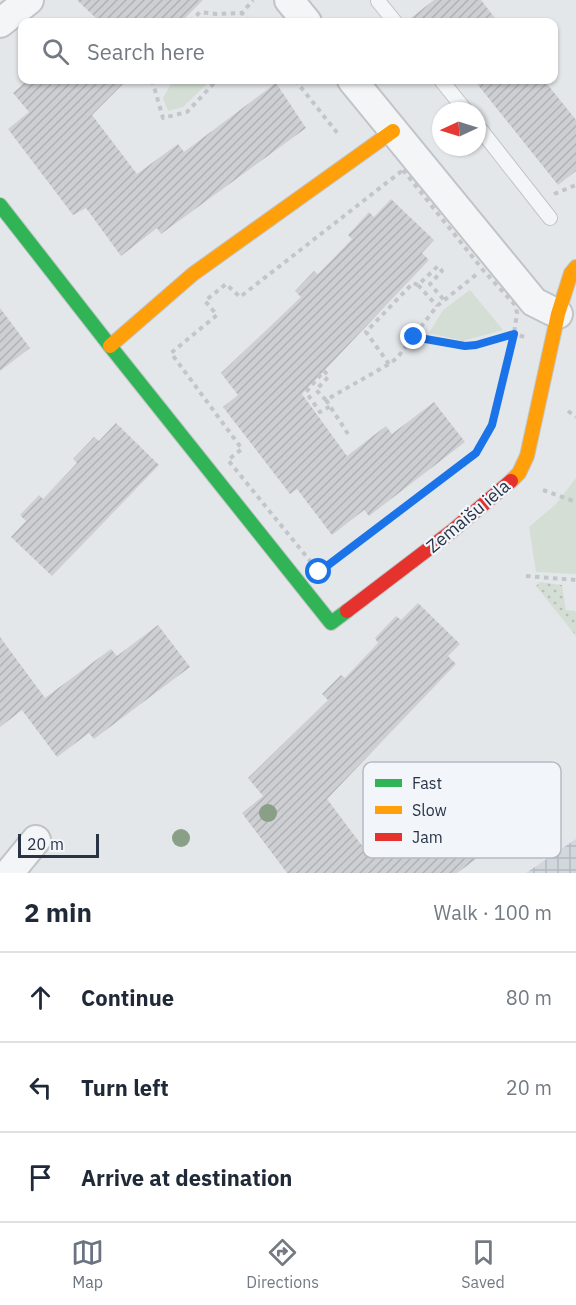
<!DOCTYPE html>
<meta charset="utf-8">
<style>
:root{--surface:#fff;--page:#f6f6f7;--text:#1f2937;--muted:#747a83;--line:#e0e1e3;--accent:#6a737f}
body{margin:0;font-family:"IBM Plex Sans",sans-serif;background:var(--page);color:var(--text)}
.compass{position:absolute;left:432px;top:102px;width:54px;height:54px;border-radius:50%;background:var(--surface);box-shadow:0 2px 4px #0004;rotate:266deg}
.scale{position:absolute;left:18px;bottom:15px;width:81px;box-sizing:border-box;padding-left:6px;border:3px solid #283446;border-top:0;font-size:16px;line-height:21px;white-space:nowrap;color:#283446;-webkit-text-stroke:4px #f2f5f9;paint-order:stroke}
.stop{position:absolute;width:18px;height:18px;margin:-14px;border:4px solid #1a73e8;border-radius:50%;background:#fff}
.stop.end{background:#1a73e8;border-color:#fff;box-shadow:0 2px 6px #0008}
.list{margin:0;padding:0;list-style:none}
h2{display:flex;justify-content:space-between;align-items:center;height:78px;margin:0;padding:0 24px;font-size:26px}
h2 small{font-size:20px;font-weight:400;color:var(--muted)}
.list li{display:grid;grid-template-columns:39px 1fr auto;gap:18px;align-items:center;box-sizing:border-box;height:90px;padding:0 24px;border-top:2px solid var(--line)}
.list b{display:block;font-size:22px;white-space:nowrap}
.list em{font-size:20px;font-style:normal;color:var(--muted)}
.icon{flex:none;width:33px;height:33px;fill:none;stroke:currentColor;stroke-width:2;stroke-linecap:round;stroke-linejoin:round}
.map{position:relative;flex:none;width:576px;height:873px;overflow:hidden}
.search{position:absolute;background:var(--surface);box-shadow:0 2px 4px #0004;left:18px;right:18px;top:18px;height:66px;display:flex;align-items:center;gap:15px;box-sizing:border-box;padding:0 21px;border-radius:12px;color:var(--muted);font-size:22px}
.sheet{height:348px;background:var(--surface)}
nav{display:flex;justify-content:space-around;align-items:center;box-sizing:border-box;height:84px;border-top:2px solid var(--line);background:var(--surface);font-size:16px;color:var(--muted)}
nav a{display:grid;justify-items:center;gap:3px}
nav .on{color:var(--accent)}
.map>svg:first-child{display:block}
.industrial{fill:url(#industrial-grid)}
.grass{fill:url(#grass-dots)}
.park{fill:#d5ded4}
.building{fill:url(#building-hatch)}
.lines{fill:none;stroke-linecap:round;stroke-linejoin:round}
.lane-casing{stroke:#c2c5c8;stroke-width:16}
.street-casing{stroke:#c2c5c8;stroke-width:32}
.fast-casing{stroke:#c2c5c8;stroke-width:16}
.slow-casing{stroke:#c2c5c8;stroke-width:16}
.jam-casing{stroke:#c2c5c8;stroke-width:16}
.path{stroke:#c2c5ca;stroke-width:4;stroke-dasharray:4.5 4.5;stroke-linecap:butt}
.lane{stroke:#f4f5f7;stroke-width:14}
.street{stroke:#f4f5f7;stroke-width:28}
.fast{stroke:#30b455;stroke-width:14}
.slow{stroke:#ff9f0a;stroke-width:14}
.jam{stroke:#e5322d;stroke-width:14}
.tree{fill:#899f86}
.route{stroke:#1a73e8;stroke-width:8}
.labels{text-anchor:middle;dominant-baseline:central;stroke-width:4.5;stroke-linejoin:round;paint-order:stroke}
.street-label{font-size:18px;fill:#283446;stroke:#f2f5f9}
.key{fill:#f2f5f9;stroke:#b5bbc3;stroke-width:1.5}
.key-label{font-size:16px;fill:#283446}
</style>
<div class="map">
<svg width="576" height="873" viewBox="0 0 576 873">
<defs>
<pattern id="industrial-grid" width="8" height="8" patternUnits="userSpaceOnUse" patternTransform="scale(1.5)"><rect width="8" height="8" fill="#d2d7dd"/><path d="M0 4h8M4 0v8" fill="none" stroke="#b4b9bf"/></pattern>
<pattern id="grass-dots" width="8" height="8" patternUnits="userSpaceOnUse" patternTransform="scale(1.5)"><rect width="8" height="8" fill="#d5ded4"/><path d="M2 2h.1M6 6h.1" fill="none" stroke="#b7bfb7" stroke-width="1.8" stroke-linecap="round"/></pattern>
<pattern id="building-hatch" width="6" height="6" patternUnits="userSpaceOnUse" patternTransform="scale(1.5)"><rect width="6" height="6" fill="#cdcfd2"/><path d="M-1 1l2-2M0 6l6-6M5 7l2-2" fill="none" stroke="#b0b2b6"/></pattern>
</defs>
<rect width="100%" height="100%" fill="#e4e7ea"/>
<!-- industrial -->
<polygon class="industrial" points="576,839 576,873 526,873"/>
<!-- grass -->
<polygon class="grass" points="540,582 562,585 566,610 576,611 576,636 536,586"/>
<!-- park -->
<g class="park">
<polygon points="173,80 211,80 183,107 168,111 163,98"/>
<polygon points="470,290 503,330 463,341 429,333 443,310"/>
<polygon points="576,478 576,574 536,572 529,527 556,504"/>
</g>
<!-- building -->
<g class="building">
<polygon points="77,0 203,0 181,22 100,22"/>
<polygon points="434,0 481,0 498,22 406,22"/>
<polygon points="28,80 127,80 92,115 137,174 178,144 184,152 276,83 306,128 161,234 157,228 121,256 86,208 73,215 8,129 29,112 13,93"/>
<polygon points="474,80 544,80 576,120 576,171 558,185"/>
<polygon points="391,199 434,240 422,253 429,260 302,394 347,456 386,426 392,434 434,402 465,442 369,516 364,510 332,535 297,489 290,494 223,407 238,395 221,373 301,297 295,291 314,271 318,274 352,239 348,235 369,212 374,217"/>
<polygon points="0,308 30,348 0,371"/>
<polygon points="116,423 159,465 52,576 11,537 26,521 20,515 39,495 43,499 77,463 73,459 94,437 99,441"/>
<polygon points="418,603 460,644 448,656 456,664 327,799 372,859 413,828 419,836 510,767 540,812 457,873 287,873 242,813 263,796 248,778 328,700 322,694 341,675 345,678 378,643 375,638 396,616 401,620"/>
<polygon points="158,625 190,667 94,739 89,733 57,757 22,710 0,727 0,637 45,698 111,649 117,656"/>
</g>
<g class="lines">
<!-- lane casing -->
<g class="lane-casing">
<g id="lane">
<polyline points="378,1 395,22"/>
<polyline points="441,80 466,111"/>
<polyline points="477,125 550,218"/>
</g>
</g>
<!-- street casing -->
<g class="street-casing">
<g id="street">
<polyline points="289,0 307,22"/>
<polyline points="0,23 29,0"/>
<polyline points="352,80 534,302 558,314"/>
<polyline points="9,873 36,840"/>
</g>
</g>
<!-- fast casing -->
<g class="fast-casing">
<polyline id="fast" points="0,205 110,346 331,623 347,611"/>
</g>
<!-- slow casing -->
<g class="slow-casing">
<g id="slow">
<polyline points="110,346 193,274 393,131"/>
<polyline points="511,481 519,473 527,456 558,314 571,273 576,267"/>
</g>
</g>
<!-- jam casing -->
<g class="jam-casing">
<polyline id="jam" points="347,611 452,531 511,481"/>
</g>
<!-- path -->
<g class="path">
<polyline points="190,22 200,12 216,14 242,13 241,22"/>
<polyline points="249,22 242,13 253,0"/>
<polyline points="152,80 163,118 187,112 217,80"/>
<polyline points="295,80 339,135"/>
<polygon points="403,170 483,270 515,305 517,313 514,334 492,425 476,453 319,572 228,460 242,449 171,353 217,315 205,301 226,284 240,297"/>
<polyline points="554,194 576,185"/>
<polyline points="418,285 437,306"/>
<path d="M414,337C431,340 459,348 475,345C494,342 504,331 525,337"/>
<polyline points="389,364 366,332 413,283 418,285 438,266 442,271 430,284 445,301"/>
<polyline points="326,400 316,390 329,376 324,371 306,392 320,412 331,406"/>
<polyline points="568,411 576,417"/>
<polyline points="348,434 326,400 389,364 397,358 437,306 477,274"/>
<polyline points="543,490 576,502"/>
<polyline points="526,576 576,580"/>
</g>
<!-- lane -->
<use href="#lane" class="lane"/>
<!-- street -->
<use href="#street" class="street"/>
<!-- fast -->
<use href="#fast" class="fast"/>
<!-- slow -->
<use href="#slow" class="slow"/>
<!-- jam -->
<use href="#jam" class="jam"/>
</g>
<!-- trees -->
<g class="tree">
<circle cx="268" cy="813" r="9"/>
<circle cx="181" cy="838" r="9"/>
</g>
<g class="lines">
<!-- route -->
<polyline class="route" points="319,572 476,453 492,425 514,334 476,345 465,346 414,337"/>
</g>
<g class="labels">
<!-- street labels -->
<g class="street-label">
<text transform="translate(468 516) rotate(-40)">Zemaišu iela</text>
</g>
</g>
<!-- legend -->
<rect x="363" y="762" width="198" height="96" rx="9" class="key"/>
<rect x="375" y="779" width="27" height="8" fill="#30b455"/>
<rect x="375" y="806" width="27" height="8" fill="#ff9f0a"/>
<rect x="375" y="833" width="27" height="8" fill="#e5322d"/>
<g class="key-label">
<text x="412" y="789">Fast</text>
<text x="412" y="816">Slow</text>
<text x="412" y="843">Jam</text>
</g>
</svg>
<svg class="compass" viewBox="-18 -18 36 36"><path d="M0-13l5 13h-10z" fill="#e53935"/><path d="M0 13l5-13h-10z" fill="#747a83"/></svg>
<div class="scale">20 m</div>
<div class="stop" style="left:319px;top:572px"></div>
<div class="stop end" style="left:414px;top:337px"></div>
<div class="search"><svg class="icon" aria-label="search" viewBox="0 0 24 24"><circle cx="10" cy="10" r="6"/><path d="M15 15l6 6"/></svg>Search here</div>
</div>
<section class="sheet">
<h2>2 min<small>Walk · 100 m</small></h2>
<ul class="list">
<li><svg class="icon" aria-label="ahead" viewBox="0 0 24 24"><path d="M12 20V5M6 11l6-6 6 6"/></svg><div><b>Continue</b></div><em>80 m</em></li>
<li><svg class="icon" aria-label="left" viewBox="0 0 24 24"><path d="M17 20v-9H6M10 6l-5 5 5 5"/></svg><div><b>Turn left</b></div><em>20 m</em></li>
<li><svg class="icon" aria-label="arrive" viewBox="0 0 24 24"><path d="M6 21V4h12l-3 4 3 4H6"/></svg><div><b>Arrive at destination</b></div></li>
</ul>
</section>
<nav>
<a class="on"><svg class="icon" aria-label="map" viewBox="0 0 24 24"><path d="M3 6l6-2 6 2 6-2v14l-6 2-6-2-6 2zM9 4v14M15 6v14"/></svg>Map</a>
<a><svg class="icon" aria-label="directions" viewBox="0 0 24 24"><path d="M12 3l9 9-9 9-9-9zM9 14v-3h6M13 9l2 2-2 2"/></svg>Directions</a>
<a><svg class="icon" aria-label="saved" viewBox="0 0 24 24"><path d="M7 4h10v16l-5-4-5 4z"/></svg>Saved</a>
</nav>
